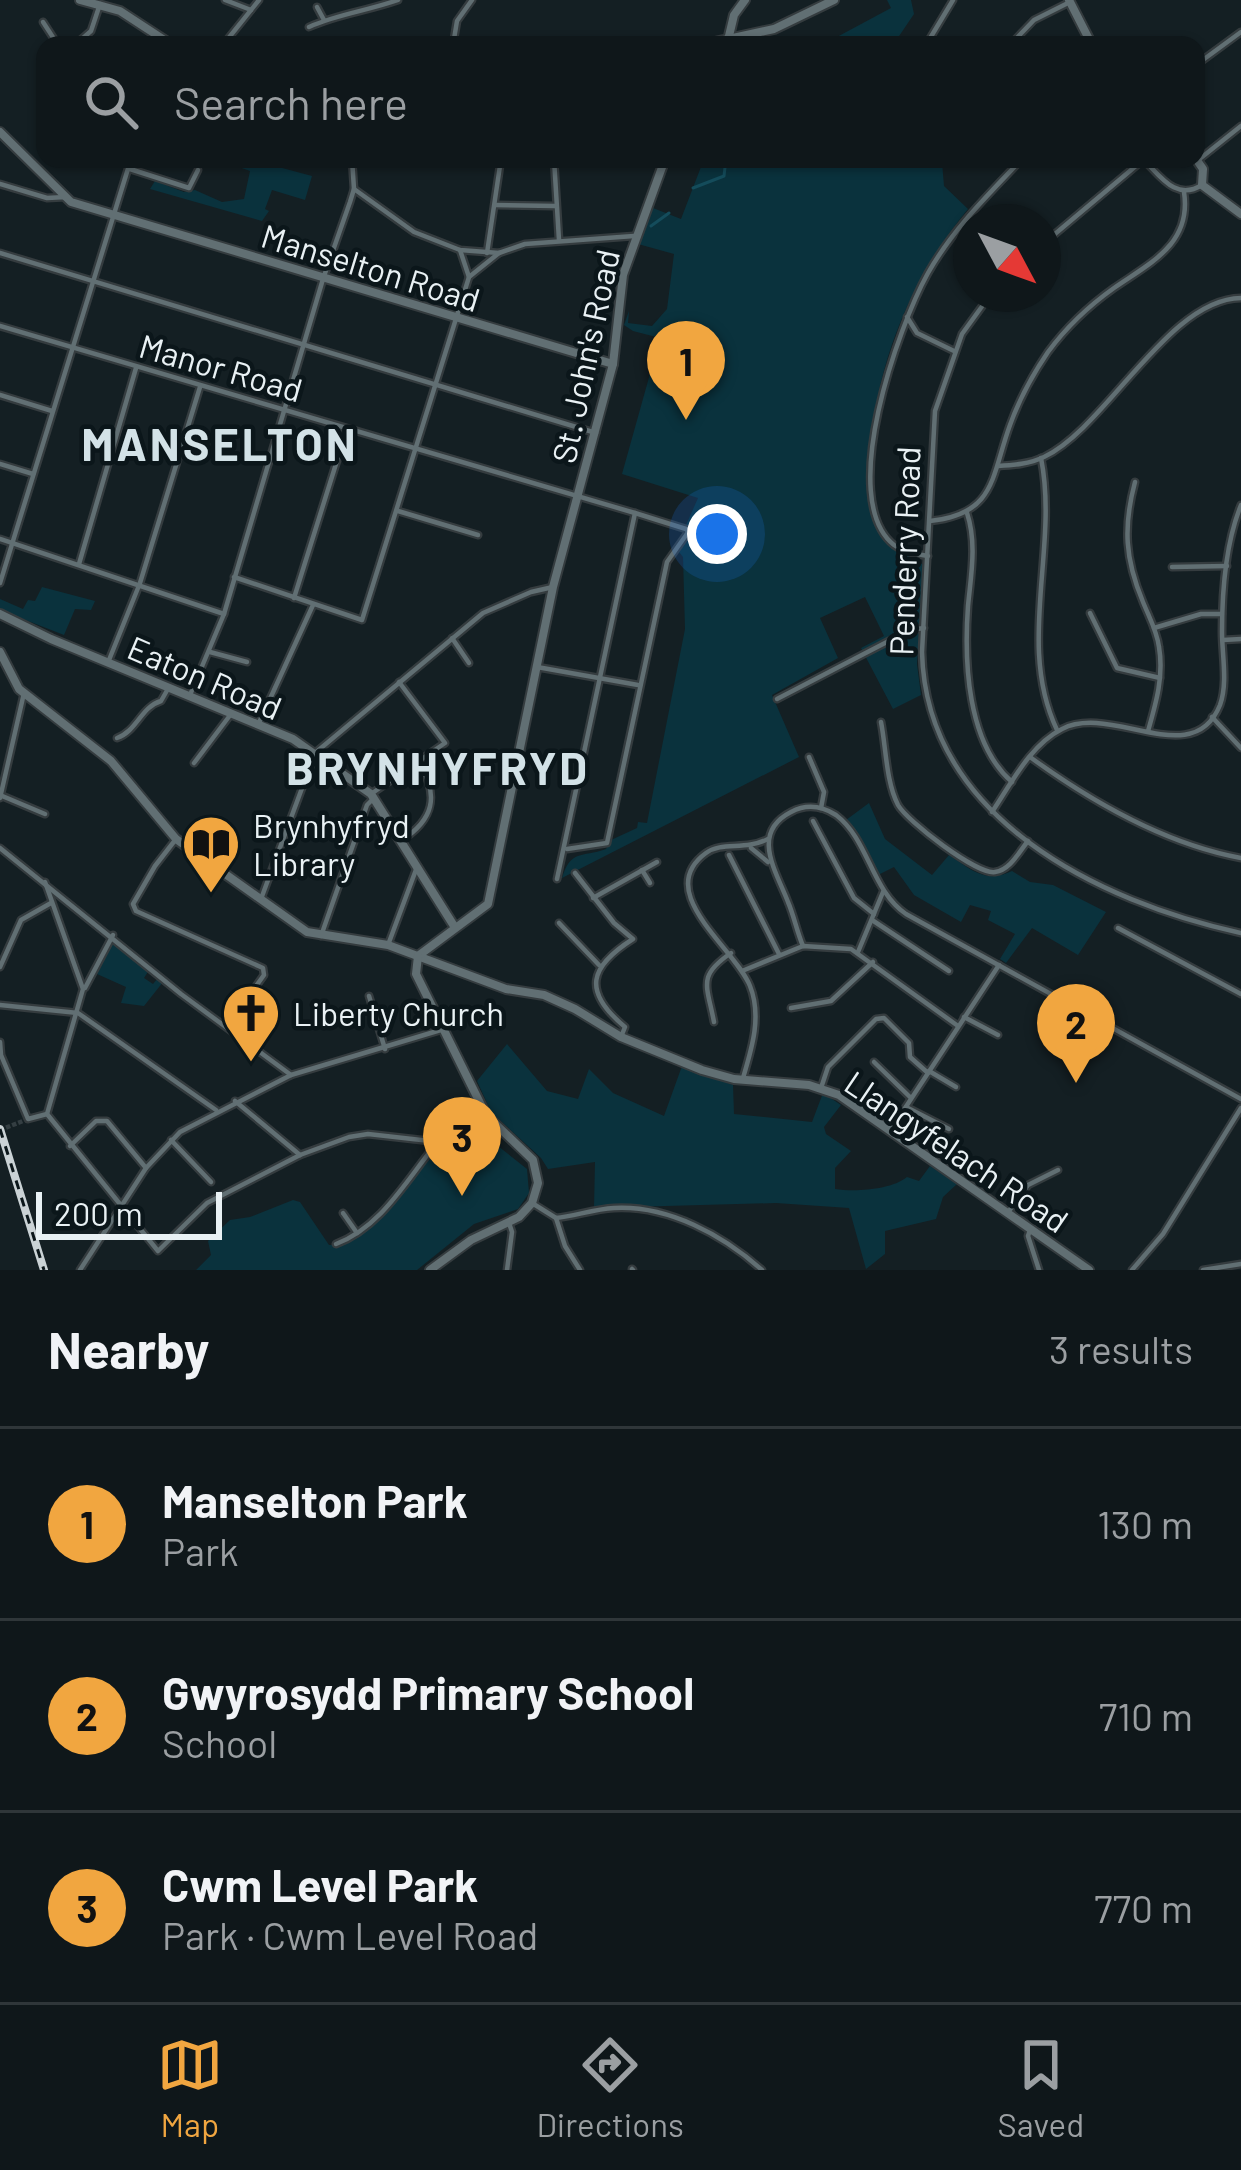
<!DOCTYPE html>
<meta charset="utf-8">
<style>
:root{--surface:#0f171a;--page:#182023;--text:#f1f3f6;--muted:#9b9fa2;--line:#2f3639;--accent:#f1a640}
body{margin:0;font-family:Barlow,sans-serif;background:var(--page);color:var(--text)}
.compass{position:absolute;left:953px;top:204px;width:108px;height:108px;border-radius:50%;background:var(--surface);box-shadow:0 3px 9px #0004;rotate:131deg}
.scale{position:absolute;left:36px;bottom:30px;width:186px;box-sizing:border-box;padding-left:12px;border:6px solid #e9f1f4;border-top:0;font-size:33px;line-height:42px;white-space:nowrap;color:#e9f1f4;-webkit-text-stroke:9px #0b161a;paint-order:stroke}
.you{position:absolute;left:717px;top:534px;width:42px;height:42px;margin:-30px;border:9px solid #fff;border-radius:50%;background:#1a73e8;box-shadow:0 0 0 18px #1a73e833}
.badge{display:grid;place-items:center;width:78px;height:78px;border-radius:50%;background:var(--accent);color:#111;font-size:39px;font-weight:700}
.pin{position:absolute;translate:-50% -99px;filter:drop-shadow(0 3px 6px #0008)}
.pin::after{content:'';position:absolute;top:63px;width:42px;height:36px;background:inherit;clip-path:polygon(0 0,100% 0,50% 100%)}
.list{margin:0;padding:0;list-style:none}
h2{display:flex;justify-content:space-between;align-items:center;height:156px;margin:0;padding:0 48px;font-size:51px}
h2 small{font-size:39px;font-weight:400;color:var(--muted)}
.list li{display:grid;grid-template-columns:78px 1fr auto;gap:36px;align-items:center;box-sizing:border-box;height:192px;padding:0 48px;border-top:3px solid var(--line)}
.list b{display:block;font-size:45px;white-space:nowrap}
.list p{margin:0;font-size:39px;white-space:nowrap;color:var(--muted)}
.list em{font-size:39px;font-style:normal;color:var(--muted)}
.icon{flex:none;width:66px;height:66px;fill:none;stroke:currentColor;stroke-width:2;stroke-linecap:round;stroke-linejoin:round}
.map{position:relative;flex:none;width:1241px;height:1270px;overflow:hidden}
.search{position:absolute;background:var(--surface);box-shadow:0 3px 9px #0004;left:36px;right:36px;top:36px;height:132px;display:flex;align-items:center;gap:30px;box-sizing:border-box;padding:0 42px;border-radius:24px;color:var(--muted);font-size:45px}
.sheet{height:732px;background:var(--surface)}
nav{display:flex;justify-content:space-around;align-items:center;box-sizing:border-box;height:168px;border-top:3px solid var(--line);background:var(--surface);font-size:33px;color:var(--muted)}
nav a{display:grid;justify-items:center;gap:6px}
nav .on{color:var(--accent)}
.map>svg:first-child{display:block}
.green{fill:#0a323d}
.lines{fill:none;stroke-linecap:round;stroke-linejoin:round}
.stream{stroke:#144c5b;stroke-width:3}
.street-tunnel{stroke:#343e42;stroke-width:4.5;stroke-dasharray:4.5 2;stroke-linecap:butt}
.street-casing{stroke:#353c3f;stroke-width:9}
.secondary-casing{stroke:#353c3f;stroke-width:12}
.street{stroke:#616f73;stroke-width:4.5}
.secondary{stroke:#616f73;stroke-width:8}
.rail-casing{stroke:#cad2d5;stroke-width:8}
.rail{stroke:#0b161a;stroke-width:3;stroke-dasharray:9;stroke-linecap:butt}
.labels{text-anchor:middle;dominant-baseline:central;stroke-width:9;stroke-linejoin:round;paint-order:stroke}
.street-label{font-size:33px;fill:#e9f1f4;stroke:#0b161a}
.poi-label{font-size:33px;fill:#e9f1f4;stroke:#0b161a;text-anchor:start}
.district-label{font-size:45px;font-weight:bold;letter-spacing:3px;fill:#d3e2e7;stroke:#0b161a}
</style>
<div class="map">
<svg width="1241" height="1270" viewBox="0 0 1241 1270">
<rect width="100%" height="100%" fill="#141f23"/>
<!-- green -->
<g class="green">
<polygon points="887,0 911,0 914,14 893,45 822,45 891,8"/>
<polygon points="217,159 265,159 271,165 312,176 305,200 272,190 265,209 269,211 262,221 150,189 155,181 184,192 195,190 222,202 244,199 250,171"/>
<path d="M704,159L942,162L944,186L968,209C907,283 872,374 869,471C869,491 868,515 879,533C891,550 909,553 923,565L917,664L921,695L893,709L861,648L884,636L865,597L820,618L838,658L772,695L799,757L562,878C571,849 581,858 606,849L611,840L637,828L638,822L647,823L685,629L683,557L679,552L690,537L698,541L694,530L686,525L698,498L622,474L660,338L633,331L624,325L629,311L628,323L652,326L667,309L674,254L638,244L653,208L681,219Z"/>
<polygon points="42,587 95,601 91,610 75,609 64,635 0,610 0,599 23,609 28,600 35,601"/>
<path d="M869,803L885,839L932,875L949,855C972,870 985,884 1012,871L1030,882L1053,885L1106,912L1078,955L1032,928L1006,963L1000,959L1015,934L988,920L991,911L970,905L961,922L914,895L894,867L878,875L846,820Z"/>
<polygon points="115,939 116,944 149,970 144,978 153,984 158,978 163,982 144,1006 121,1003 126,987 97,974"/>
<path d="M507,1044L547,1091L578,1099L589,1069L613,1093L664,1116L682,1066L733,1085L734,1114L812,1122L823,1093L841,1105L824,1127L826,1134L851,1151L835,1168V1189C855,1192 891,1190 907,1177L919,1181L930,1166L957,1184L943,1197L936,1219L885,1231V1254L866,1269L849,1208L776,1203L594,1208L595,1162L548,1169L541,1158L491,1112L477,1081Z"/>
<polygon points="471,1116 480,1118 493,1142 527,1169 529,1193 518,1209 474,1224 417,1270 196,1270 211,1255 208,1241 230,1220 250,1217 293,1200 300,1202 329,1245 342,1245 358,1235"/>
</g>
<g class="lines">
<!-- stream -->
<g class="stream">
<polyline points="693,188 724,176 726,159"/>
<polyline points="651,226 669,213"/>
</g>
<!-- street-tunnel -->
<polyline class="street-tunnel" points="0,1130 28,1119"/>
<!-- street casing -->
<g class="street-casing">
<g id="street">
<polyline points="225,0 251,10"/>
<polyline points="317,7 324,20"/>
<polyline points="43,22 58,45"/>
<path d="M309,27C338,14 367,11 398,0"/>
<polyline points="75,45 91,31 100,4"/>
<polyline points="223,45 259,0"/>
<polyline points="453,45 457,21 472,0"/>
<polyline points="926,45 953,0"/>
<polyline points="1010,45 1034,20 1070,2"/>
<polyline points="1196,65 1241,32"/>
<polyline points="554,159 559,240"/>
<path d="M1144,160C1161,177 1176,201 1202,185"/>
<polyline points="1197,161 1241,126"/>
<polyline points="130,169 189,188 198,170"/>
<polyline points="0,184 47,198 66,197"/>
<polyline points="354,189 414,232 460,250 499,253 525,244 634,236"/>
<polyline points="495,205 555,206"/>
<polyline points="1043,244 1143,160"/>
<polyline points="460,250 469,277"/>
<polyline points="0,253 596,433"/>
<polyline points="487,253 501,159"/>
<path d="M991,294L962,334L935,411L922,652C926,818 1099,902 1241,933"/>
<polyline points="907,317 917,333 954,351"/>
<polyline points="0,326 635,513 686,529 696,541"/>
<polyline points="0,395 52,411"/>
<path d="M1041,458C1059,548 1016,644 1057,730"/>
<polyline points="0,464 33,474"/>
<path d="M998,466C1014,465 1029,464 1044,457C1107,427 1168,299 1241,298"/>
<path d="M1135,482C1123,527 1125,559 1143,602C1149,617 1157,631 1159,647C1164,676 1156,703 1148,731"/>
<polyline points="398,511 478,535"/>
<path d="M967,513C977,543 971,575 968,606C964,661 967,743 1012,782"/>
<path d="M930,521C996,514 991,477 1010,425C1019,400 1033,374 1048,352C1065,329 1090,305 1114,288C1150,263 1192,244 1184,192"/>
<polyline points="0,539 224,614"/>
<path d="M928,556C916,554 904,552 894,545C836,499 899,325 928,273C953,229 988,195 1022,159"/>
<polyline points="79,564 136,368"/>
<polyline points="1172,567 1227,566"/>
<polyline points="234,577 362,620 469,277 499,253"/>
<polyline points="0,583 131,159"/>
<polyline points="294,598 346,432"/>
<polyline points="1090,613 1117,668 1160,678"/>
<polyline points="1154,628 1201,614 1222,614"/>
<polyline points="452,638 469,663"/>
<polyline points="1223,640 1241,639"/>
<polyline points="210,652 247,662"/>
<polyline points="109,660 140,583 200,387"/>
<polyline points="537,667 638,685"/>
<polyline points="190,695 224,614 323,279 350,202 354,189 352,159"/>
<polyline points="777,699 910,630 924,628"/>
<polyline points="1212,717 1241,748"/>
<path d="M881,722C886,747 886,782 898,805C907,821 977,875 995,872C1010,870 1019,852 1028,841"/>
<polyline points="258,725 313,605"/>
<path d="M117,738C137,731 141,707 161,701L169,687"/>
<polyline points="809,757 824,792 821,808"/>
<path d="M1030,757C1092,802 1165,844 1241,858"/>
<polyline points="194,763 231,714"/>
<polyline points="371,794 445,743 399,682"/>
<polyline points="0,795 45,814"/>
<polyline points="0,798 24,693"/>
<path d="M992,812C1011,784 1030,745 1062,729C1112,703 1193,772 1220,705C1228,683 1222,655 1222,632C1222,592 1226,542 1241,505"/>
<polyline points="813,821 854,898 874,914"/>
<polyline points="176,839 155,866 133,904 136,911 263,968 264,975 228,1025"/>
<path d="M402,840C433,820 440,796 419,763"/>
<polyline points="0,848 181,994 291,1075"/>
<polyline points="751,848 768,862"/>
<polyline points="567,849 607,843 667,562 689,531"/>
<polyline points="729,855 779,954"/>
<polyline points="642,870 650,883"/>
<path d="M575,873L614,923L633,939C589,967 582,991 625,1027L621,1037"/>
<polyline points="557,879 635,513"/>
<polyline points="45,882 83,989 47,1114 158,1251 207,1203 300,1155 349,1137 368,1134 439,1142"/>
<polyline points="593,898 657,862"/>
<polyline points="261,899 315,753 483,613 531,592 553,587"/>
<polyline points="872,920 949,971"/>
<polyline points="559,923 599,965"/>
<polyline points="1118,928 1241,994"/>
<polyline points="321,936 367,805 374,798"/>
<polyline points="388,945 417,867"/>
<path d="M803,946C797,932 794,916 788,902C776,871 750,833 791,812C806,804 822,806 836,815C869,840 871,890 906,914L1241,1099"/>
<polyline points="858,952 883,892"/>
<polyline points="0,967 21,920 51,903"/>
<polyline points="742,971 803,946 851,949 958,1026"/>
<polyline points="85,988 113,935"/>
<polyline points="369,996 385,1049"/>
<polyline points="0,1005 78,1013 216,1110"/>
<polyline points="791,1008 831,1001 873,962"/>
<polyline points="964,1017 998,1035"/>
<path d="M714,1022C707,985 697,976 731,953"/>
<polyline points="0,1042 1,1055 28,1119 47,1114"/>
<polyline points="874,1062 911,1098"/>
<polyline points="929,1071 956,1087"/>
<path d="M743,1078C752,1048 762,1016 750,986C735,948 652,892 706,853C723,841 744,851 768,839"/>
<polyline points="821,1088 828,1067 876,1019 884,1018 909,1043 910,1057 928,1073"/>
<polyline points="235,1101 300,1155"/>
<polyline points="906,1107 949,1129"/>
<polyline points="890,1131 999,965"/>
<polyline points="171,1140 211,1182"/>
<polyline points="70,1146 96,1121 107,1121 146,1168"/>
<path d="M532,1203L556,1218C575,1216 594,1209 614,1208C668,1205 723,1235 762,1270"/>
<polyline points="1009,1211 1028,1185 1058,1170"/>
<polyline points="343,1213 357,1233"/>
<polyline points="556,1218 565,1246 580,1270"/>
<polyline points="1030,1230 1028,1236 1039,1270"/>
<path d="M336,1244C400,1220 423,1137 480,1104"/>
<polyline points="632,1269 633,1270"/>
<polyline points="80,1270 146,1168 180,1132 291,1075 444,1029"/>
<polyline points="507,1270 512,1232 509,1223"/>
<polyline points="1132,1270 1163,1234 1241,1108"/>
<polyline points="1203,1270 1241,1264"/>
</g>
</g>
<!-- secondary casing -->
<g class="secondary-casing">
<g id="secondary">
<polyline points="80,0 120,11 172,45"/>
<polyline points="1069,0 1092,45"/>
<polyline points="729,36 734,15 745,0"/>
<polyline points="663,45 710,43 774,29 834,0"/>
<polyline points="0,132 71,202 613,364"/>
<polyline points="1196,159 1203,169 1202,185 1241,214"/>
<polyline points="0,614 51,639 293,739 371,794 454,926"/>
<polyline points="0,652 19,689 111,761 176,839 307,932 388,945 506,989 544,995 575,1009 621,1037 702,1070 734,1079 809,1085 839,1095 1089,1270"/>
<polyline points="418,956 488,904 553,587 613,364 623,275 665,159"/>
<polyline points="418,956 416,974 486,1115 533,1160 538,1183 532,1203 519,1217 471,1240 430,1270"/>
</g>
</g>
<!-- street -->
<use href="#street" class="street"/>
<!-- secondary -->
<use href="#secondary" class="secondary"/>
<!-- rail casing -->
<g class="rail-casing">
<polyline id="rail" points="0,1129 44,1270"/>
</g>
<!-- rail -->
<use href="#rail" class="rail"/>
</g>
<!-- icons -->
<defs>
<g id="library-pin" transform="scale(3)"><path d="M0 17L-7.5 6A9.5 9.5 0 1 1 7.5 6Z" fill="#f1a640" stroke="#0b161a"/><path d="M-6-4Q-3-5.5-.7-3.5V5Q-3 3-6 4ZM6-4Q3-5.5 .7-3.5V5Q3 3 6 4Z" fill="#111"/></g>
<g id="church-pin" transform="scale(3)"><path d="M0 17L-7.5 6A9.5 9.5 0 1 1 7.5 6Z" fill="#f1a640" stroke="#0b161a"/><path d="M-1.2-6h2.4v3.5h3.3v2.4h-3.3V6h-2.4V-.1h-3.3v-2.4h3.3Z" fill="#111"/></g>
</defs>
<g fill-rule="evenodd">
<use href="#library-pin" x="211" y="844"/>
<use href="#church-pin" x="251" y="1013"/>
</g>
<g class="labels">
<!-- street labels -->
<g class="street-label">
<text transform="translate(371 267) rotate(17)">Manselton Road</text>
<text transform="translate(585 356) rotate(-78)">St. John's Road</text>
<text transform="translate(221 367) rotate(16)">Manor Road</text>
<text transform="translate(904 551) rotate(-88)">Penderry Road</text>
<text transform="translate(205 677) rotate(23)">Eaton Road</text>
<text transform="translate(957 1151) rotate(34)">Llangyfelach Road</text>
</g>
<!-- poi labels -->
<g class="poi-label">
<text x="253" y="825">Brynhyfryd<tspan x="253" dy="38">Library</tspan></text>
<text x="293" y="1013">Liberty Church</text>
</g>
<!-- district labels -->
<g class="district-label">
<text x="220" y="443">MANSELTON</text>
<text x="438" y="767">BRYNHYFRYD</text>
</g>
</g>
</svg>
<svg class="compass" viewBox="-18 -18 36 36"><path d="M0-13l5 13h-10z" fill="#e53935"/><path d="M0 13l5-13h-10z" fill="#9b9fa2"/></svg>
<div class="scale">200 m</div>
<div class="you"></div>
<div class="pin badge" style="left:686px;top:420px">1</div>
<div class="pin badge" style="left:1076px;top:1083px">2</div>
<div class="pin badge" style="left:462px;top:1196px">3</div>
<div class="search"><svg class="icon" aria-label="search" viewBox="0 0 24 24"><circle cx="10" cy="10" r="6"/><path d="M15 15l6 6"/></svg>Search here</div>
</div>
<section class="sheet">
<h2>Nearby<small>3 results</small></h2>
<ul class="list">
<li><span class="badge">1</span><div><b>Manselton Park</b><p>Park</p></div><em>130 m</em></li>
<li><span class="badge">2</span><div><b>Gwyrosydd Primary School</b><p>School</p></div><em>710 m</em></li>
<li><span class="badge">3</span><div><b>Cwm Level Park</b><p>Park · Cwm Level Road</p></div><em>770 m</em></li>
</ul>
</section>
<nav>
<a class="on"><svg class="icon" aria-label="map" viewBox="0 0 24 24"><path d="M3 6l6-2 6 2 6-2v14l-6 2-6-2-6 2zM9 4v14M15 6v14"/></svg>Map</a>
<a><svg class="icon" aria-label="directions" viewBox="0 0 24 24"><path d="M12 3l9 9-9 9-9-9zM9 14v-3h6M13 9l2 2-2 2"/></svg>Directions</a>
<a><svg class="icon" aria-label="saved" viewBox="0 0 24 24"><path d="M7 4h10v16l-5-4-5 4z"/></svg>Saved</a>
</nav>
